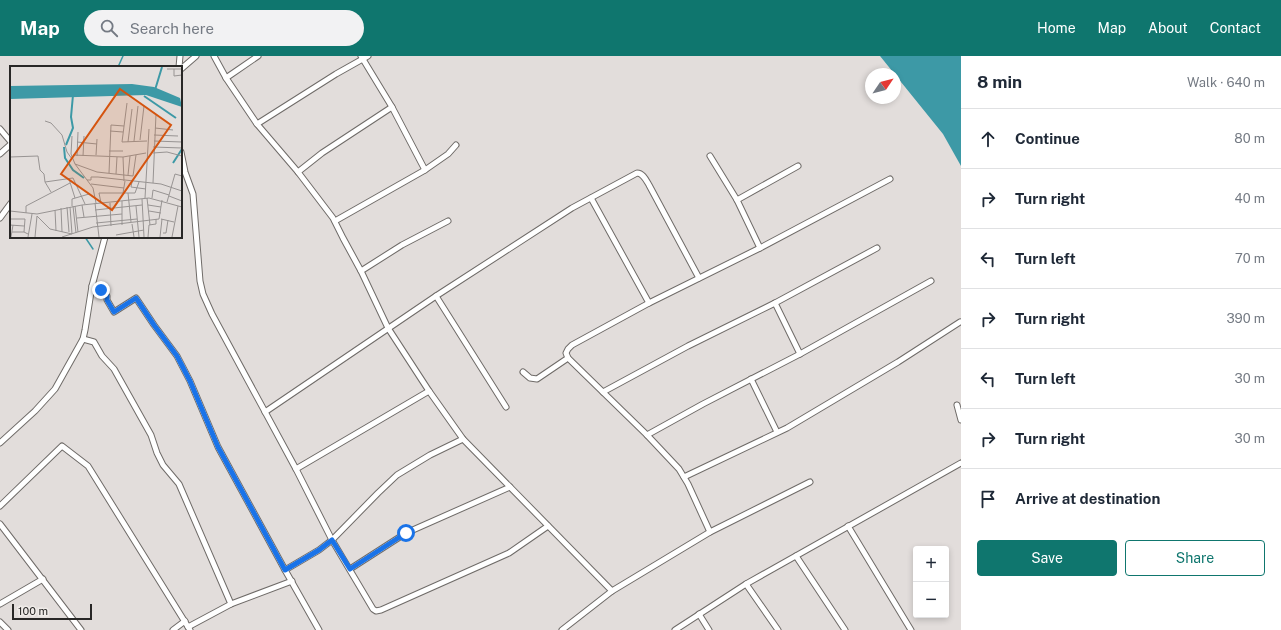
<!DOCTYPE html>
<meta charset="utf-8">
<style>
:root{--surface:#fff;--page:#f2f2f3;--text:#1f2937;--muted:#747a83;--line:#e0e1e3;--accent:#0f766e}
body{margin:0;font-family:"Public Sans",sans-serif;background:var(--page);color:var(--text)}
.controls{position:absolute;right:12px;bottom:12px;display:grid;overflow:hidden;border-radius:4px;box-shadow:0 2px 6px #0003}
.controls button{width:36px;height:36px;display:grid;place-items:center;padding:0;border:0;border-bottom:1px solid var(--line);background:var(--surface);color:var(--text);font:20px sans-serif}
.compass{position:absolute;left:865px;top:12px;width:36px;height:36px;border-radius:50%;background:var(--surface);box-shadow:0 2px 6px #0003;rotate:55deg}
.scale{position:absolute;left:12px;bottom:10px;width:80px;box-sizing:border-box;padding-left:4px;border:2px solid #282726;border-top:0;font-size:11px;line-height:14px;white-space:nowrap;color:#282726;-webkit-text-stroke:3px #efebe8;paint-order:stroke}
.stop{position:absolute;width:12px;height:12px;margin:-9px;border:3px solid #1a73e8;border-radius:50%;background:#fff}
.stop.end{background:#1a73e8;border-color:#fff;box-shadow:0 1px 4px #0008}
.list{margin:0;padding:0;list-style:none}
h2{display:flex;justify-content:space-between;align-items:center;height:52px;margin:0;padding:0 16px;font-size:17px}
h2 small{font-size:13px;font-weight:400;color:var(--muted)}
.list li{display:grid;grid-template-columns:26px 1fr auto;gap:12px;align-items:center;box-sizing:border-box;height:60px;padding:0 16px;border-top:1px solid var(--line)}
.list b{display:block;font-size:15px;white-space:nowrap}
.list em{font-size:13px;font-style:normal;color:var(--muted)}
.actions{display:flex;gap:8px;padding:12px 16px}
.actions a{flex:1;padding:9px 0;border:1px solid var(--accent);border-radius:4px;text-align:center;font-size:14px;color:var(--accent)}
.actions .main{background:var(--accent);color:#fff}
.icon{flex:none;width:22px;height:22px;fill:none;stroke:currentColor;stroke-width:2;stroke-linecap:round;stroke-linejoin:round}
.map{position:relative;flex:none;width:961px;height:574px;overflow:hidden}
header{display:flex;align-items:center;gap:24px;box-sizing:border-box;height:56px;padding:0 20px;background:var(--accent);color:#fff}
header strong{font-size:19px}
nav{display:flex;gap:22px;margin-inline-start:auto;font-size:14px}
.search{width:280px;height:36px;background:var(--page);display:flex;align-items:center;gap:10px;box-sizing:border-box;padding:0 14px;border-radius:22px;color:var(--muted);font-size:15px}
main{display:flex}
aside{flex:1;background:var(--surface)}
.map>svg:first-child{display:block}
.water{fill:#3d99a6}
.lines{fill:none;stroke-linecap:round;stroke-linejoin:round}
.stream{stroke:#3d99a6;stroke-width:1.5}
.street-casing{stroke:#6f6b68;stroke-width:7}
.street{stroke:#fff;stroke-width:5}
.route{stroke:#1a73e8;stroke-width:5}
.inset-river{fill:none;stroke:#3d99a6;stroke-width:2}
.inset-road{fill:none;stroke:#989493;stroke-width:1}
.view{fill:#d5540f;fill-opacity:0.15;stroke:#d5540f;stroke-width:2}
.inset-edge{fill:none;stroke:#282726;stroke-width:2}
</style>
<header>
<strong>Map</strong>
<div class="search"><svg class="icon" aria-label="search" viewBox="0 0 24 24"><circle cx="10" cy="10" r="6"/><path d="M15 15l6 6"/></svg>Search here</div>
<nav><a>Home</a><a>Map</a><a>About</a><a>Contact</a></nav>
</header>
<main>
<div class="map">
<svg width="961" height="574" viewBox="0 0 961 574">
<rect width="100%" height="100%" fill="#e2dddb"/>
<!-- water -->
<polygon class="water" points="880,0 961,0 961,110 943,78"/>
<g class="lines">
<!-- stream -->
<g class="stream">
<polyline points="118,11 123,0"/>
<polyline points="85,181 93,193"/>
</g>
<!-- street casing -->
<g class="street-casing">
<g id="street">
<polyline points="214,0 226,22 257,68 298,116 333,162 343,182 361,215 388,272 429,335 463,383 612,535"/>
<polyline points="361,0 392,51 425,114"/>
<polyline points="179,11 180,0"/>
<polyline points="181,13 196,0"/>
<polyline points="226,22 258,0"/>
<polyline points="257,68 336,18 368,0"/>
<polyline points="0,73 11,86"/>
<polyline points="181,96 185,116 193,138 200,225 203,238 212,258 296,413 332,484 373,553 376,555 381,554 509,497 548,470"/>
<polyline points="0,98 11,88"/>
<polyline points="710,100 737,144 760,192"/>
<polyline points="298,116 322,97 392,51"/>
<polyline points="591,142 649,247"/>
<polyline points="737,144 798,110"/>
<polyline points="0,162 11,147"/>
<polyline points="335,165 425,114 448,98 456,89"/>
<polyline points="361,215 402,189 448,165"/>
<polyline points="92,230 101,234 107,240 107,244 114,256 136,242 154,269 177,300 190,325 218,391 285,514 319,574"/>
<polyline points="436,240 506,351"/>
<polyline points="775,247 800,298"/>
<polyline points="83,283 94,286 102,300 114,313 151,379 157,397 163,409 179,428 231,548"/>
<polyline points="523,316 530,322 537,323 568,302"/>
<polyline points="751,323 777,376"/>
<polyline points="603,336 688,290 775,247 877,192"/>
<polyline points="957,349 961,364"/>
<path d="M265,356L436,240L572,152L637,117C643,117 646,124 649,129L699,222"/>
<polyline points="647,379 703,348 800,298 931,225"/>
<polyline points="0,387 35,355 55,333 83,283 85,274 92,230 105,181"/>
<polyline points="296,413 429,335"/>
<polyline points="684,421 787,372 898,306 960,266"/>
<polyline points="0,450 62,390 88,410 190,574"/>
<polyline points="0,468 81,574"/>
<polyline points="848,470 911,574"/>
<polyline points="710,476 688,428 679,413 647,379 568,302 566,297 568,293 572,289 649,247 760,192 890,123"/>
<polyline points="796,500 845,574"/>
<polyline points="350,513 406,477 510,431"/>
<polyline points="285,514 319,494 332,484 378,437 397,419 430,399 463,383"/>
<polyline points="746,528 778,574"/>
<polyline points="0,548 43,523"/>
<polyline points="699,558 709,574"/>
<polyline points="0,566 8,574"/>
<polyline points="188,571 231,548 292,525"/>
<polyline points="173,574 185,565"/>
<polyline points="562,574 612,535 710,476 810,426"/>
<polyline points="675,574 746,528 961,407"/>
</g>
</g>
<!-- street -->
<use href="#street" class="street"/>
</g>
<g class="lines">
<!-- route -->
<polyline class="route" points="101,234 107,240 107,244 114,256 136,242 154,269 177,300 190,325 218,391 285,514 319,494 332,484 350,513 406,477"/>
</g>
<!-- overview -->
<g transform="translate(10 10)">
<rect width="172" height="172" fill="#e2dddb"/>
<path d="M122,18L144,21L170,32L172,41L136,29L0,33V20Z" fill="#3d99a6"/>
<path class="inset-river" d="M145,24L152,1M134,30L166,52M56,79L63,62L61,51L63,29M54,81L55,92L63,104L74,112M163,97L172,83"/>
<path class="inset-road" d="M157,3H172M164,3V10L172,9M117,37L112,76L137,75M141,45L146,48L143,117M35,55L41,57L52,69L57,86L62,93M145,62L163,64M100,65L113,66M144,69L168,70M62,70L61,88L65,98L83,122L86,137M130,74L134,40M124,75L128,40M144,75L172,76M67,76L87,78M118,76L122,43M143,81L172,82M99,85H113M143,87L157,86L172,90M63,89L113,91L136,87M86,89L87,73M67,90L68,66M73,90L74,70M0,91L28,90L30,104L34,108L35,116L41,126M113,91L114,115M65,98L87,106L123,110L126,89M99,107L101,59L114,60M106,108L107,91M118,109L120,90M59,113L65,132M77,114H81V111H88L151,118L172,125M35,116L63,112L75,138M122,116L121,121L136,123M81,118L114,122M113,127L115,115M118,127L121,156M159,130L172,135M135,132L139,63M137,132L140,159M142,132L143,124L159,129M132,133L134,171M112,135V159M157,136L165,108L172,110M85,137L89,171M91,137L89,127H125L129,116M100,137L101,160M72,139L74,151M138,139L151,141M62,140V133L79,128M63,140L66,167M65,140L68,166M126,140L129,171M57,141L59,166M60,141L62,168M51,142L52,166M45,144L46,165M85,144L132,139M0,145L27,148L72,139L139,132L172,141M139,145L151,147M16,147V140L60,117M27,150L40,163L62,168M67,152L112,148M0,153H15L14,166M151,153L164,156M86,157L127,153M122,158L124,171M0,159L14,160M2,166H14L18,168M153,167H156L158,154M106,169L134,164M1,171L3,159M18,171L22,148M25,171L27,150M52,171L83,161L149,153L152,134M138,171L139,159L146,158V153M150,171L152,153M162,171L168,140"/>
<path class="view" d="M110,23L161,59L102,144L51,108Z"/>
<rect width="172" height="172" class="inset-edge"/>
</g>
</svg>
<div class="controls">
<button>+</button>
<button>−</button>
</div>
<svg class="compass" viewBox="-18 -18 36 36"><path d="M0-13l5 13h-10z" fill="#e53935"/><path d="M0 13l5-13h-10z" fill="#747a83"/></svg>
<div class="scale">100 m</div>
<div class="stop" style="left:406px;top:477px"></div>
<div class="stop end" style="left:101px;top:234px"></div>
</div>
<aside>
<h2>8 min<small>Walk · 640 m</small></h2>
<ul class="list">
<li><svg class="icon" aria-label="ahead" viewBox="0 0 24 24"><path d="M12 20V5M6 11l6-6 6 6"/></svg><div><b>Continue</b></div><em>80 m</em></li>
<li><svg class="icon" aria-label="right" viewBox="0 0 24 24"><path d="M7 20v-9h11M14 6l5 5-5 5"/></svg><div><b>Turn right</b></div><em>40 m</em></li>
<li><svg class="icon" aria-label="left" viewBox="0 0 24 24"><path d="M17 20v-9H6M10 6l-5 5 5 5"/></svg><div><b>Turn left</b></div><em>70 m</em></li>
<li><svg class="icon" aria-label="right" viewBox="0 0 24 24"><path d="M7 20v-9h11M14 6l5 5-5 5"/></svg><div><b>Turn right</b></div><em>390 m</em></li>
<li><svg class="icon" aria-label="left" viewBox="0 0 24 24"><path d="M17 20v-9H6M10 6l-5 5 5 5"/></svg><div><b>Turn left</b></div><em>30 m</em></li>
<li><svg class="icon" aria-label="right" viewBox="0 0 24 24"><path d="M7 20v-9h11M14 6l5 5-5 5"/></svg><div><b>Turn right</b></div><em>30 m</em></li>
<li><svg class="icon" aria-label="arrive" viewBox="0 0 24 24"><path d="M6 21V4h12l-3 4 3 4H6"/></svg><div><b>Arrive at destination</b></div></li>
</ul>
<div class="actions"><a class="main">Save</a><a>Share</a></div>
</aside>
</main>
